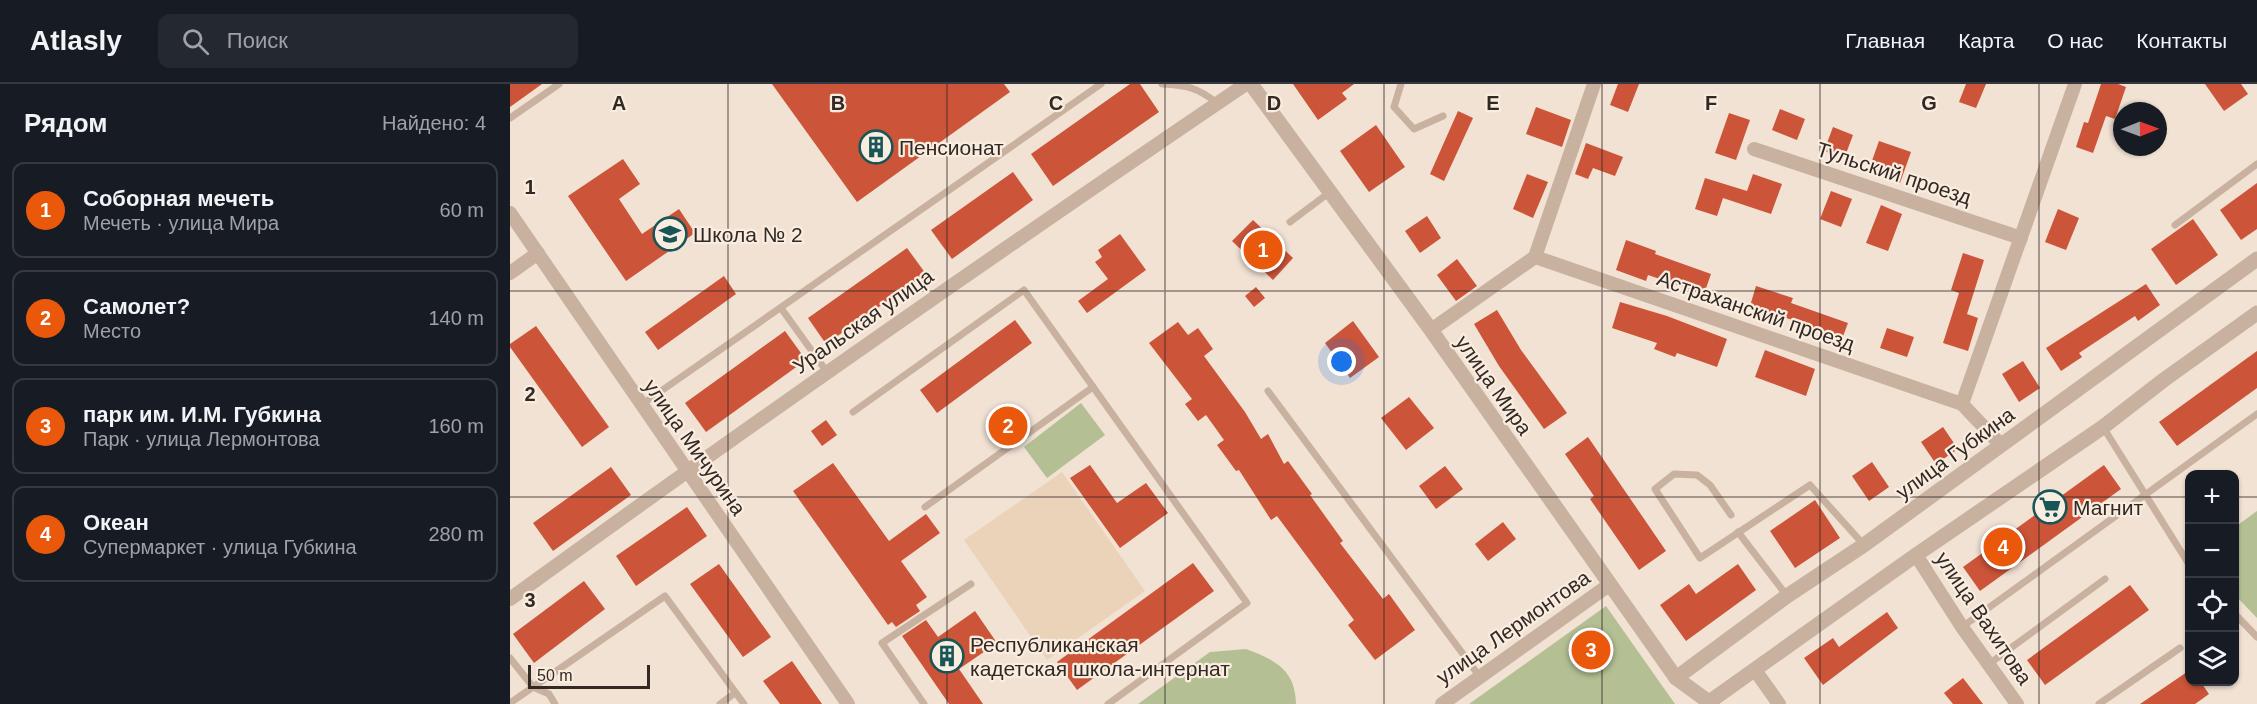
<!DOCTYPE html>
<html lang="ru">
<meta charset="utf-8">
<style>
:root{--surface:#171b24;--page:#242831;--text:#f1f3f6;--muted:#9ea1a6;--line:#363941;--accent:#ea580c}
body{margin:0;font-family:Arial,sans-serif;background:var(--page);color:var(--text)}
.controls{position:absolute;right:18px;bottom:18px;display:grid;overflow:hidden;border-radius:12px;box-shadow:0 2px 4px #0004}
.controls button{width:54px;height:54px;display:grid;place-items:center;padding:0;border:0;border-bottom:2px solid var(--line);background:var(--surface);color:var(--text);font:30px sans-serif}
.compass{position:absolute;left:1603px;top:18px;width:54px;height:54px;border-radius:50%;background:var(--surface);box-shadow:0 2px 4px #0004;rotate:89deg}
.scale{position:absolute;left:18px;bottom:15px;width:122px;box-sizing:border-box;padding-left:6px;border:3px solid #332824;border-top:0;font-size:16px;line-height:21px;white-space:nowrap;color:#332824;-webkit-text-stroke:4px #f9ede0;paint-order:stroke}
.you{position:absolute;left:832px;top:278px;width:21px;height:21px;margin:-15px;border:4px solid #fff;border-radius:50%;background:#1a73e8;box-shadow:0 0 0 9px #1a73e833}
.badge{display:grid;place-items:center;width:39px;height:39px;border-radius:50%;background:var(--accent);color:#fff;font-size:20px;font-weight:700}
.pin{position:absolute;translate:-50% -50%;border:3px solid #fff;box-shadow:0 2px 6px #0006}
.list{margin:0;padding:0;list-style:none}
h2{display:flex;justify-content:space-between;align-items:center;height:78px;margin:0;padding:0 24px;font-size:26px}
h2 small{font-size:20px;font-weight:400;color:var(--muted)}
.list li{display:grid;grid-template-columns:39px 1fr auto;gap:18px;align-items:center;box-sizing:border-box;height:96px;margin:0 12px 12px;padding:0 12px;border:2px solid var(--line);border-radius:12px}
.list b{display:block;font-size:22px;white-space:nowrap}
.list p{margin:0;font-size:20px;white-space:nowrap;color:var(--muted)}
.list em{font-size:20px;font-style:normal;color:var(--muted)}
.icon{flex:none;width:33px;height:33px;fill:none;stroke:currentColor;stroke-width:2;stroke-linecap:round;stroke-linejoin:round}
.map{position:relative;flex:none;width:1747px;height:620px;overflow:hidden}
header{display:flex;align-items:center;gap:36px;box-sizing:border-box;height:84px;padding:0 30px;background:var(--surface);border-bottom:2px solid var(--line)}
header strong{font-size:28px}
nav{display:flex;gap:33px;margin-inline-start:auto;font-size:21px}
.search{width:420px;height:54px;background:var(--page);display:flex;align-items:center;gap:15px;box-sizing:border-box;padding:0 21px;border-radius:12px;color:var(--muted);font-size:22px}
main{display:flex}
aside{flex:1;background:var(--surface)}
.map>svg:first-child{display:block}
.green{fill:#b4c094}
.plaza{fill:#ebd3ba}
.building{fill:#cc5438}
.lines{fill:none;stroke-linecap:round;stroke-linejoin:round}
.service{stroke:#c9b1a0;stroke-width:7}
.minor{stroke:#c9b1a0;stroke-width:14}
.tertiary{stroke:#c9b1a0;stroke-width:15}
.grid{fill:none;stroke:#332824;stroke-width:1.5;stroke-opacity:0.55}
.labels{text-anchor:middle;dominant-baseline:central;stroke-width:4.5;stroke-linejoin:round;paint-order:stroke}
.poi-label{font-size:21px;fill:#332824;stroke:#f9ede0;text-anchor:start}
.street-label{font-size:21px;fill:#332824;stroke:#f9ede0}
.grid-label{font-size:20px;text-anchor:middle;font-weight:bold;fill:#332824;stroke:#f9ede0;stroke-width:4.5;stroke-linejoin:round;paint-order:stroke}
</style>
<header>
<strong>Atlasly</strong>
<div class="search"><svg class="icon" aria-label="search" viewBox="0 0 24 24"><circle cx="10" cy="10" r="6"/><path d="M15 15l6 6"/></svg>Поиск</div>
<nav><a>Главная</a><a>Карта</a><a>О нас</a><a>Контакты</a></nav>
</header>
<main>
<aside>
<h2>Рядом<small>Найдено: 4</small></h2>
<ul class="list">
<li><span class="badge">1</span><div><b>Соборная мечеть</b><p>Мечеть · улица Мира</p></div><em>60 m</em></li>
<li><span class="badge">2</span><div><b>Самолет?</b><p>Место</p></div><em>140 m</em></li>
<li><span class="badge">3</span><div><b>парк им. И.М. Губкина</b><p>Парк · улица Лермонтова</p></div><em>160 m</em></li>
<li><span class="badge">4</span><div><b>Океан</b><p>Супермаркет · улица Губкина</p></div><em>280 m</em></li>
</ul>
</aside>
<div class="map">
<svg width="1747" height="620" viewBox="0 0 1747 620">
<rect width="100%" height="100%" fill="#f1e2d4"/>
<!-- green -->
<g class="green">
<polygon points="571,319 595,351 537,394 514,363"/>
<polygon points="1747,427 1747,534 1724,510 1725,443"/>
<polygon points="1096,522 1165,620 959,620 973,610"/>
<path d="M736,565C765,576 785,585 786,620H628L700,568Z"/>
</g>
<!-- plaza -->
<polygon class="plaza" points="552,388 635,507 537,576 454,456"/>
<!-- building -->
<g class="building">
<polygon points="0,0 32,0 0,23"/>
<polygon points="262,0 494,0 500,8 347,118"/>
<polygon points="620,0 630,0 649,28 543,102 521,70"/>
<polygon points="783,0 844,0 832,9 837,15 808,36"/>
<polygon points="1108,0 1129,0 1118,28 1100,21"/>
<polygon points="1456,0 1476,0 1466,24 1449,18"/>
<polygon points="1591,0 1608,0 1616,3 1605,35 1596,32 1583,69 1566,63 1574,38 1578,39"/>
<polygon points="1695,0 1731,0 1738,10 1714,27"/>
<polygon points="1026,23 1061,36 1052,63 1016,50"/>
<polygon points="1270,25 1295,35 1287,56 1262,46"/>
<polygon points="948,27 963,34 934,97 920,90"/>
<polygon points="1219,29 1240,36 1226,76 1205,69"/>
<polygon points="866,41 895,83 859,108 830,67"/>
<polygon points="1323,43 1343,51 1334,75 1314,67"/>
<polygon points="1369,57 1401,68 1390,99 1358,88"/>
<polygon points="1076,59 1113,73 1105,92 1083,84 1078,95 1065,90"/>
<polygon points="113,75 130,100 109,115 132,150 169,125 185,149 116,197 58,112"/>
<polygon points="503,88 523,116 442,175 421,146"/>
<polygon points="1017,90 1038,98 1023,134 1003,125"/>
<polygon points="1243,90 1272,100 1261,130 1213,114 1207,132 1185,125 1195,94 1237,107"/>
<polygon points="1747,99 1747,145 1731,156 1710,126"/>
<polygon points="1321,107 1342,115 1331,143 1310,135"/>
<polygon points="1371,121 1392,130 1378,167 1356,159"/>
<polygon points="1548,125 1569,134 1556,166 1535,158"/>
<polygon points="917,132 931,154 910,169 895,147"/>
<polygon points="1683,135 1708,171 1666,201 1641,165"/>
<polygon points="743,136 783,174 763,196 722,157"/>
<polygon points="610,150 636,186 577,229 568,217 598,195 585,178 592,173 588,166"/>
<polygon points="1116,156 1146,167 1145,170 1201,190 1194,210 1138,191 1136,197 1106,186"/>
<polygon points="397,164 416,190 316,260 298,234"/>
<polygon points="1453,169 1474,176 1457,230 1468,234 1458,267 1433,259 1449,209 1441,206"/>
<polygon points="947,175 967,202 946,217 927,191"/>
<polygon points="214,192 226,210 148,266 135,248"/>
<polygon points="1636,200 1650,221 1628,237 1625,232 1569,269 1572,273 1551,287 1536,264"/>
<polygon points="1246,202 1283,214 1281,219 1338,239 1332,255 1297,243 1297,241 1240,222"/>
<polygon points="746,203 755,214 744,223 735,212"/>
<polygon points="1110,218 1157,232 1217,255 1207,283 1167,269 1165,273 1144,265 1147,259 1102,244"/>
<polygon points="987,226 1011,266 1057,329 1034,345 989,282 964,240"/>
<polygon points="505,236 522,259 427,329 410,306"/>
<polygon points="843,237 869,273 840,294 815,259"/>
<polygon points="668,238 678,251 688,244 703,265 694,272 735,328 751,355 758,350 774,380 778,377 802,410 800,411 833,457 830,459 873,515 879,510 905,546 865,576 838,541 844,536 767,432 761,436 729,386 726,387 707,361 714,356 696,331 688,337 675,320 682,315 639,259"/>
<polygon points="26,242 99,343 72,363 0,263 0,260"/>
<polygon points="1377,244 1404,253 1397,273 1370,264"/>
<polygon points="275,247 296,276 196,348 175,319"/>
<polygon points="1255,266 1305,285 1296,312 1245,293"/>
<polygon points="1747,267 1747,304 1667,362 1649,338"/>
<polygon points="1513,277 1530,304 1509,318 1492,290"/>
<polygon points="899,313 924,344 896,366 871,334"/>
<polygon points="316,336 327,351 312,362 301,347"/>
<polygon points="1433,343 1448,365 1426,380 1411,358"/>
<polygon points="1078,353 1156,467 1129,486 1080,415 1084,412 1055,370"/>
<polygon points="1362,378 1379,403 1359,417 1342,392"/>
<polygon points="323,379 379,457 416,430 430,449 391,477 417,513 406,521 410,527 386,543 382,538 378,541 283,407"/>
<polygon points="580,381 607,419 636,399 658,429 610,464 560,394"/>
<polygon points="1594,381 1611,405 1470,507 1453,483"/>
<polygon points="935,382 953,405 926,425 909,402"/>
<polygon points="101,383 121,411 43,467 23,439"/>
<polygon points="1305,416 1330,454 1285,484 1260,447"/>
<polygon points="177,423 197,452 126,502 106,472"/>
<polygon points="993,438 1006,455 978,477 965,460"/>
<polygon points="683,479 704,507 567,606 547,578"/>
<polygon points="209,480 261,553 233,573 180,500"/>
<polygon points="1228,480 1246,506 1176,557 1150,521 1179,500 1186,510"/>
<polygon points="74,497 95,525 24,579 3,550"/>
<polygon points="1620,501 1639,526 1535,601 1517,576"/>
<polygon points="465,527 487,559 449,585 473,620 439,620 392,552 416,536 428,553"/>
<polygon points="1377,528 1388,544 1313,601 1294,574 1323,554 1329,563"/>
<polygon points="282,577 312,620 270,620 253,597"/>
<polygon points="1680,586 1680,597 1690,597 1699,610 1685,620 1630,620"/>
<polygon points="1453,594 1473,620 1443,620 1434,609"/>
</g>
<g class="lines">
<!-- service -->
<g class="service">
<path d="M652,0C677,1 688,4 707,19"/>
<polyline points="891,0 884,23 904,45 933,32"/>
<polyline points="0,34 49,0"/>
<polyline points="780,138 820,108"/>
<polyline points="1665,141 1747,80"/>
<polyline points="271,224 317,288"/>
<polyline points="758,307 970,593"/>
<polyline points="131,321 591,0"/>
<polyline points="343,328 514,206 737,519 598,620"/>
<polyline points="1593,343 1680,482"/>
<polyline points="415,423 583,303"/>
<polyline points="1221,431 1200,401 1187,391 1164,390 1145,405 1190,474 1300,401 1354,461"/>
<polyline points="1228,448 1277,512"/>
<polyline points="1724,529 1747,553"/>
<polyline points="1452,543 1747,330"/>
<polyline points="0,574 23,603 39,610 45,620"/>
<polyline points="1479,580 1595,495"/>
<polyline points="0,619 155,512 234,620"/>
<polyline points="210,620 225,609"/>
<polyline points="414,620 372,559 461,500"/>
<polyline points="1589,620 1670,564"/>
</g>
<!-- minor -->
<g class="minor">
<polyline points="1244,65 1511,154"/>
<polyline points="0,129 338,620"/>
<polyline points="1025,173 1452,320 1491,361"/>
<polyline points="1025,173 1084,0"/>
<polyline points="0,189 28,169"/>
<polyline points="921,246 1025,173"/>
<polyline points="1452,320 1565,0"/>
<polyline points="1406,471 1452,543 1507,620"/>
<path d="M0,515C242,339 488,168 736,0"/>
<polyline points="1245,586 1269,620"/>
<polyline points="932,620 1099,501"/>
</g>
<!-- tertiary -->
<g class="tertiary">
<polyline points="741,0 921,246 1166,594 1199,618"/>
<polyline points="1166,594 1277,512 1354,461 1747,175"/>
<polyline points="1199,618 1406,471 1593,343 1655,295 1747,229"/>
</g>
</g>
<!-- grid -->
<path class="grid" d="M218,0V620M437,0V620M655,0V620M874,0V620M1092,0V620M1310,0V620M1529,0V620M0,207H1747M0,413H1680M1724,413H1747"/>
<!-- icons -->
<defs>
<g id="building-ring" transform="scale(1.725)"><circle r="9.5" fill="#f9ede0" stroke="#185556" stroke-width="1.5"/><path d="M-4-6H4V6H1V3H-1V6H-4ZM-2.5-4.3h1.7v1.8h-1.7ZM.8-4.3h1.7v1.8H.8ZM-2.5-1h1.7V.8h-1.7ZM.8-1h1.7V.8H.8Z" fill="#185556"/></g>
<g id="school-ring" transform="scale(1.725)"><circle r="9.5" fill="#f9ede0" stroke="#185556" stroke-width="1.5"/><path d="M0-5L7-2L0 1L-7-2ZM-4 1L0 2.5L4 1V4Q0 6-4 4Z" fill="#185556"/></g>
<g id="supermarket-ring" transform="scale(1.725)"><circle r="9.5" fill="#f9ede0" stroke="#185556" stroke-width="1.5"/><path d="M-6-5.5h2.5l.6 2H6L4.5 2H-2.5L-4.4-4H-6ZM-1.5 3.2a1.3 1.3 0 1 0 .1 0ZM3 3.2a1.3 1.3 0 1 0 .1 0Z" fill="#185556"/></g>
</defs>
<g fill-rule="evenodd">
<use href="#building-ring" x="366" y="63"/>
<use href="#school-ring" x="160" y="150"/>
<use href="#supermarket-ring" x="1540" y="423"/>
<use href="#building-ring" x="437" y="572"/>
</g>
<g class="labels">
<!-- poi labels -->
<g class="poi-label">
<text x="389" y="63">Пенсионат</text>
<text x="183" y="150">Школа № 2</text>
<text x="1563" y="423">Магнит</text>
<text x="460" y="560">Республиканская<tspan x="460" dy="24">кадетская школа-интернат</tspan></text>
</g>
<!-- street labels -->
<g class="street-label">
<text transform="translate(1384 89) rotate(18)">Тульский проезд</text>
<text transform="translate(1246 227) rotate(19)">Астраханский проезд</text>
<text transform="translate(353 237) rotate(-35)">Уральская улица</text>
<text transform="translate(984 301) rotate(55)">улица Мира</text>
<text transform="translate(185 363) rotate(55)">улица Мичурина</text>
<text transform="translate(1445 369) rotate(-36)">улица Губкина</text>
<text transform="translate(1474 534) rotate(56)">улица Вахитова</text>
<text transform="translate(1003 543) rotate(-35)">улица Лермонтова</text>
</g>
</g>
<g class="grid-label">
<text x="109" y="26">A</text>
<text x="328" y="26">B</text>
<text x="546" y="26">C</text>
<text x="764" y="26">D</text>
<text x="983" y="26">E</text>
<text x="1201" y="26">F</text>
<text x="1419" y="26">G</text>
<text x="20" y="110">1</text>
<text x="20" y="317">2</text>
<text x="20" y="523">3</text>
</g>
</svg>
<div class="controls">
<button>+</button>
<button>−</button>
<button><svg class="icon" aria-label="locate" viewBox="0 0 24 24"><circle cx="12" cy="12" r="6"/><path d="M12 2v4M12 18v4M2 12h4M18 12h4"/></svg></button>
<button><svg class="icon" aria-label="layers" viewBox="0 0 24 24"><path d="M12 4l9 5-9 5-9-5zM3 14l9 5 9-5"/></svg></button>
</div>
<svg class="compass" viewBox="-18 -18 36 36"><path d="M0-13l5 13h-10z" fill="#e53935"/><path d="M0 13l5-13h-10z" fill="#9ea1a6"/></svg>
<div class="scale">50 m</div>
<div class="you"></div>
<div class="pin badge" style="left:753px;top:166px">1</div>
<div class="pin badge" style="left:498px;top:342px">2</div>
<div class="pin badge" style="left:1081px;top:566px">3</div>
<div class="pin badge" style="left:1493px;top:463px">4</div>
</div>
</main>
